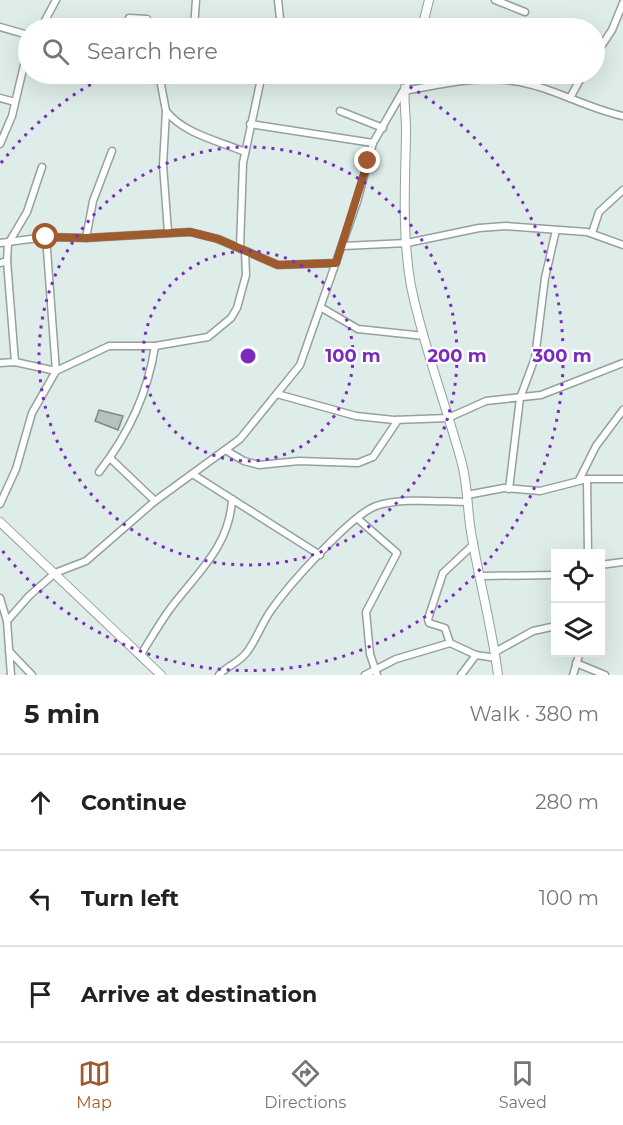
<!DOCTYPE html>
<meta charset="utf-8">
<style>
:root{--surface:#fff;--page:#f6f6f6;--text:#222;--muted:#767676;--line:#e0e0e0;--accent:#9f5a2e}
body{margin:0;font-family:Montserrat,sans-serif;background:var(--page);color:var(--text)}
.controls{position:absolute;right:18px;bottom:18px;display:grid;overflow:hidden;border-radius:0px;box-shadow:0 6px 24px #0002}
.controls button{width:54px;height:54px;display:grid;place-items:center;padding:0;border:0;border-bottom:2px solid var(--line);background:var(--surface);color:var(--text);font:30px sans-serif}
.stop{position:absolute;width:18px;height:18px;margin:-14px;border:4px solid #9f5a2e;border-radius:50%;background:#fff}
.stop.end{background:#9f5a2e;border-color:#fff;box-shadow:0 2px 6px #0008}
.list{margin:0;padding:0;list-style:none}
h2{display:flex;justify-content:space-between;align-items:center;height:78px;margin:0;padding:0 24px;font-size:26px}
h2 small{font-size:20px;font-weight:400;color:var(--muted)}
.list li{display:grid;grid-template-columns:39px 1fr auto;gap:18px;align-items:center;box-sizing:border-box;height:96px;padding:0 24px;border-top:2px solid var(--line)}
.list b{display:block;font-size:22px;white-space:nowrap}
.list em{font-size:20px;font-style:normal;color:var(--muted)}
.icon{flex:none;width:33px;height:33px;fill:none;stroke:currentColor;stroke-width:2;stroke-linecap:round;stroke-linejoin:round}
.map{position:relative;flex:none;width:623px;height:675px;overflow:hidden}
.search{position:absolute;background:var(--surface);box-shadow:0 6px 24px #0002;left:18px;right:18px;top:18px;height:66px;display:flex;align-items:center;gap:15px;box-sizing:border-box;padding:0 21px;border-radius:33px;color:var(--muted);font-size:22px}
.sheet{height:366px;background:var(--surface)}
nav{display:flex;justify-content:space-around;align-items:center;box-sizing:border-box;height:84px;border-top:2px solid var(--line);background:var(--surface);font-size:16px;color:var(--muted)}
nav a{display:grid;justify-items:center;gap:3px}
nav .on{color:var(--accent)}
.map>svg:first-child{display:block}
.building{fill:#b5c3bf;stroke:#7d8a86;stroke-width:1.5}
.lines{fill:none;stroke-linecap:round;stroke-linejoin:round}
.minor-casing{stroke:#94a19e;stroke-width:9}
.tertiary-casing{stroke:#94a19e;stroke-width:10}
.minor{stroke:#fff;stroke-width:6}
.tertiary{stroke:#fff;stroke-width:8}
.route{stroke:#9f5a2e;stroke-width:8}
.ring{fill:none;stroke:#7b2cbf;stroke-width:3;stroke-dasharray:3 6}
.centre{fill:#7b2cbf;stroke:#fff;stroke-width:3}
.ring-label{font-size:18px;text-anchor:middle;font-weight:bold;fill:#7b2cbf;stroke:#fff;stroke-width:4.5;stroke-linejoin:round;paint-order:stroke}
</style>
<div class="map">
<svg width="623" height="675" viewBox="0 0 623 675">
<rect width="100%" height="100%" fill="#deede9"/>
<!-- building -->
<polygon class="building" points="99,410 123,416 118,430 95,421"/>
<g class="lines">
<!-- minor casing -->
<g class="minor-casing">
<g id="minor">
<polyline points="278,0 281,28"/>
<polyline points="495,0 525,12"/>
<polyline points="280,22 318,28"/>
<polyline points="0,27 28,35"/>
<polyline points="41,28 56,0"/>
<polyline points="127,28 129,18 147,19"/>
<polyline points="194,28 196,0"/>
<polyline points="594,57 612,30 623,3"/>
<polyline points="159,74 166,111 163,165 168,232"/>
<polyline points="0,98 15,102"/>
<polyline points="570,98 583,74"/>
<path d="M166,111C184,134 219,141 245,152"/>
<polyline points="340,111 383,128"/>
<polyline points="250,124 373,143"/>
<polyline points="0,144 12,116 28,48"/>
<polyline points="592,233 599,212 623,190"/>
<polyline points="46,237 56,371"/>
<polyline points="86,238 93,201 112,151"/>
<polyline points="0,243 46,237 86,238 190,232 218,239 278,265 336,263"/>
<polyline points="343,246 407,243 479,228 506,226 587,232 623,245"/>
<polyline points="240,248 243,163 262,74"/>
<polyline points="7,261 15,362"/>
<polyline points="0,263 7,261 8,244 27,212 42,167"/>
<polyline points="322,308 358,329 424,336"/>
<polyline points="0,363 15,362 56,371"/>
<polyline points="277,394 356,416 394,420 448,418 486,401 541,395 623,363"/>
<polyline points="227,451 244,461 259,465 299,461 358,463 373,457 398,420"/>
<polyline points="110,458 155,501"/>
<path d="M99,472C128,435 148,393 155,346"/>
<polyline points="194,475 320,555"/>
<polyline points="587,479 588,554"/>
<polyline points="579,480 596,446 623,410"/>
<polyline points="509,489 520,398 535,358 545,278 556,230"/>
<polyline points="467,495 504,488 540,491 587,479 623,479"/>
<polyline points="0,504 16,469 32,413 56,371 109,346 155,346 208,337 231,318 237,308 246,275 245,251"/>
<polyline points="358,519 397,553 366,612 370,654 377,675"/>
<polyline points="600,565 623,562"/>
<polyline points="482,576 556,575"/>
<polyline points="0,598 7,621 11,675"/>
<path d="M7,621L29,596L55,573L86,561L155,501L240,439L300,365L357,202L373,143L403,91C439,85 476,75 513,81C551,86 585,108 623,116"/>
<polyline points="450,643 445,628 429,623 428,619 443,573 474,544"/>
<polyline points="9,651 32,675"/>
<polyline points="495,652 533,631 556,626"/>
<path d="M140,656C150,640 159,624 170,609C197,573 230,546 232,499"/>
<polyline points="576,663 605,675"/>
<path d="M219,675C227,666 240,662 247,652C257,639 262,622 272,609C289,585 351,515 376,506C403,497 440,502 468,502"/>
<polyline points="365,675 396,659 450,643 476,655 496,658"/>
<polyline points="461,675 476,655"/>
<polyline points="573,675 580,652"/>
</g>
</g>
<!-- tertiary casing -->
<g class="tertiary-casing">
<g id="tertiary">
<polyline points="422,28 429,0"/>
<path d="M408,74C401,96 407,113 406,136C405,186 402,236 411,286C423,345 445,402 461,460C468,484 467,508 471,532C479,580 492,627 498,675"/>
<polyline points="0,522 161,675"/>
</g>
</g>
<!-- minor -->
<use href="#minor" class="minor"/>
<!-- tertiary -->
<use href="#tertiary" class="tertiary"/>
</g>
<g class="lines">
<!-- route -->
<polyline class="route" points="46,237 86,238 190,232 218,239 278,265 336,263 368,161"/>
</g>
<!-- distance rings -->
<g class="ring">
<circle cx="248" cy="356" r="105"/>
<circle cx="248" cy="356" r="209"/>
<path d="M1 163A314 314 0 0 1 110 74M386 74A314 314 0 1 1 1 549"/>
</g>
<circle cx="248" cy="356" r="9" class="centre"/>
<g class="ring-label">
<text x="353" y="362">100 m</text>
<text x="457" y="362">200 m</text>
<text x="562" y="362">300 m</text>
</g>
</svg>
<div class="controls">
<button><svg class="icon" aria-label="locate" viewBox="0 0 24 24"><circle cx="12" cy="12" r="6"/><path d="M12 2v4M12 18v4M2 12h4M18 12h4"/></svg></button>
<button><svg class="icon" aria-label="layers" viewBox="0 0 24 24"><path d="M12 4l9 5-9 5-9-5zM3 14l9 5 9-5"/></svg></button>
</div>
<div class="stop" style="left:46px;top:237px"></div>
<div class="stop end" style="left:368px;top:161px"></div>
<div class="search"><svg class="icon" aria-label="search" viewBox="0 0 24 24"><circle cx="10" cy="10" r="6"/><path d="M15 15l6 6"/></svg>Search here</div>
</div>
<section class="sheet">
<h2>5 min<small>Walk · 380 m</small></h2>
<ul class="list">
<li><svg class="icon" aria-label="ahead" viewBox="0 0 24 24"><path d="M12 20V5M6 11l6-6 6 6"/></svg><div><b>Continue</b></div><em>280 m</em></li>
<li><svg class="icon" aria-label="left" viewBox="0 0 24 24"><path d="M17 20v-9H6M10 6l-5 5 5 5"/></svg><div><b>Turn left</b></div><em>100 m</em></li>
<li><svg class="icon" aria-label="arrive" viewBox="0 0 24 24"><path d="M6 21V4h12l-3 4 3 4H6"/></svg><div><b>Arrive at destination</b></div></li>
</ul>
</section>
<nav>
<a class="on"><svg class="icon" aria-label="map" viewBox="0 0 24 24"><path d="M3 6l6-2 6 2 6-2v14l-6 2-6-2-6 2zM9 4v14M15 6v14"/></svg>Map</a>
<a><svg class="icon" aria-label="directions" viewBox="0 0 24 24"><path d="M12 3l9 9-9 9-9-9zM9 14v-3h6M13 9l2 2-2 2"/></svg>Directions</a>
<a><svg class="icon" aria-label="saved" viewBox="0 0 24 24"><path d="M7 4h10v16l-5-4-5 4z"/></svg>Saved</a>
</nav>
